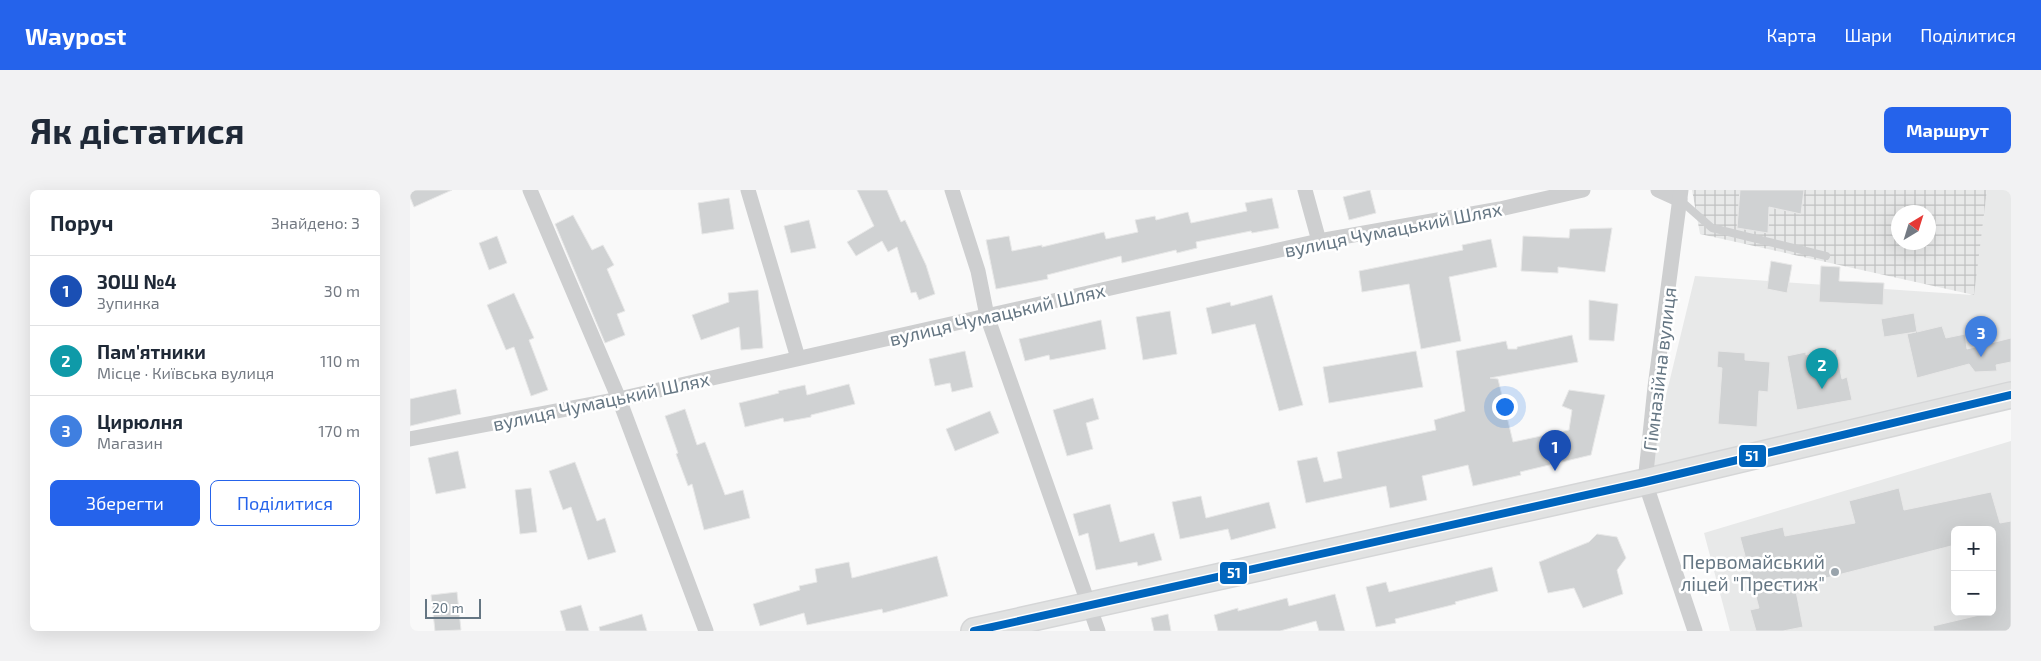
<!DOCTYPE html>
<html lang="uk">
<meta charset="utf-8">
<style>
:root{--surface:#fff;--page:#f2f2f3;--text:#1f2937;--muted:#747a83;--line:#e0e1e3;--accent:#2563eb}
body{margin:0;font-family:"Exo 2",sans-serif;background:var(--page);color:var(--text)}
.controls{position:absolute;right:15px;bottom:15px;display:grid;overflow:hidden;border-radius:8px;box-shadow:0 5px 20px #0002}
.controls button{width:45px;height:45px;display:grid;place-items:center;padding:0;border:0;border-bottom:1px solid var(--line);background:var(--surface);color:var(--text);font:25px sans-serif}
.compass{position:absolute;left:1481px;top:15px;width:45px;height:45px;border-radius:50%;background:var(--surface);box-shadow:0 5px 20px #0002;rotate:38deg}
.scale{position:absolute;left:15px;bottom:12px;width:56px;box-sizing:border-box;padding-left:5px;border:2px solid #657683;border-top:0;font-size:14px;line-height:18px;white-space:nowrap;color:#657683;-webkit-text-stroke:4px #fff;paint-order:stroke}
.you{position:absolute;left:1094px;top:216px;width:18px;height:18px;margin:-12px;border:4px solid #fff;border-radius:50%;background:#1a73e8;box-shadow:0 0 0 8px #1a73e833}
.badge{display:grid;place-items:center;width:32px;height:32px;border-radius:50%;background:var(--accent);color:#fff;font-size:16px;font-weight:700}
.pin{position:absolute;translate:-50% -41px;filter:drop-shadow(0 1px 2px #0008)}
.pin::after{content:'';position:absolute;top:26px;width:18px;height:15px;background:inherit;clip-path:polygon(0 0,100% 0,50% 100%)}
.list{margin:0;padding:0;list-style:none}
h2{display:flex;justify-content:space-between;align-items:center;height:65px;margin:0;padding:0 20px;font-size:21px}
h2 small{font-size:16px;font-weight:400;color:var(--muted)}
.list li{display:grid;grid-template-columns:32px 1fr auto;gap:15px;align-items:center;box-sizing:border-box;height:70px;padding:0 20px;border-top:1px solid var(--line)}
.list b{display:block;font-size:19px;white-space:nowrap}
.list p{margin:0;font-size:16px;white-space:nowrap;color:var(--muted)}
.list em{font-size:16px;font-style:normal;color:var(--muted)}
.actions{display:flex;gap:10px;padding:15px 20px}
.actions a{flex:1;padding:11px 0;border:1px solid var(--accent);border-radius:8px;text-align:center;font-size:18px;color:var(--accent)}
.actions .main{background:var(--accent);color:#fff}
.map{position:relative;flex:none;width:1601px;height:441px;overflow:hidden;border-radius:8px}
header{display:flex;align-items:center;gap:30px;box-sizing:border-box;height:70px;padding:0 25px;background:var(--accent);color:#fff}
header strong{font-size:24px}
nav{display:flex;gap:28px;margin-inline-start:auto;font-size:18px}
.intro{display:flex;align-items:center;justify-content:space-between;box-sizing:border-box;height:120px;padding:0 30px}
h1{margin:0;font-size:35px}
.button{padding:12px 22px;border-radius:8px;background:var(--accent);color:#fff;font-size:18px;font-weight:700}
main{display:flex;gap:30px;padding:0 30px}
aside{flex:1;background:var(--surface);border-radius:8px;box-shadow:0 5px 20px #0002}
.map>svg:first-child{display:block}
.built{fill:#e8e9e9;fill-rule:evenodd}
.industrial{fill:url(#industrial-grid);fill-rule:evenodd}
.building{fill:#d0d2d3;stroke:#e8e8e8}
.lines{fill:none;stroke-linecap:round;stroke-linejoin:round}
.primary-casing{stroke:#d5d6d7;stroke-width:28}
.lane{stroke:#cecfd0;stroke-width:8}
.street{stroke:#cecfd0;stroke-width:15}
.primary{stroke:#e1e2e2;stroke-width:25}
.bus-1-casing{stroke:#fff;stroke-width:11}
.bus-1{stroke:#0065bd;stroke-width:8}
.poi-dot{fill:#99a4ac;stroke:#fff;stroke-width:2}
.labels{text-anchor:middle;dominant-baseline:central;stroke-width:5;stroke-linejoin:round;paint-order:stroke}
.street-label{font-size:19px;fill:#657683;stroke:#fff}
.poi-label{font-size:19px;fill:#657683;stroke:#fff;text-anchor:end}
.line-badge{stroke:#fff;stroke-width:2}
.badge-label{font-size:14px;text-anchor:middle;font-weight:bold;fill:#fff}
</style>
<header>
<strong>Waypost</strong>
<nav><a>Карта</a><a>Шари</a><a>Поділитися</a></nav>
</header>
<div class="intro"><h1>Як дістатися</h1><a class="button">Маршрут</a></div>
<main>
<aside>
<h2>Поруч<small>Знайдено: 3</small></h2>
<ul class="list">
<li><span class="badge" style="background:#1a4fb4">1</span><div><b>ЗОШ №4</b><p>Зупинка</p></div><em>30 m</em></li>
<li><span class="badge" style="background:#0f9aa8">2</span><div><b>Пам'ятники</b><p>Місце · Київська вулиця</p></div><em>110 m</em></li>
<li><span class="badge" style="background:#3f7fe0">3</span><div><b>Цирюлня</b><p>Магазин</p></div><em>170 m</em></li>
</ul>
<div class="actions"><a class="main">Зберегти</a><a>Поділитися</a></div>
</aside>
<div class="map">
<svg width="1601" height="441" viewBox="0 0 1601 441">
<defs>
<pattern id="industrial-grid" width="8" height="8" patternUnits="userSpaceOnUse" patternTransform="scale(1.25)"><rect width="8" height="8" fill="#e8e9e9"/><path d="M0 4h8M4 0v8" fill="none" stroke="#c0c1c2"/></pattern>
</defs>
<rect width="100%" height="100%" fill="#f9f9f9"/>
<!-- built -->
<g class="built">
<polygon points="1577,0 1601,0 1601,205 1235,292 1285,86 1563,105"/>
<path d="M1601,251V441H1320L1294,343ZM1545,340H1582V422H1545Z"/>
</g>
<!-- industrial -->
<path class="industrial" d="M1282,0H1577L1564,105L1290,44ZM1488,22H1518V52H1488Z"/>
<!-- building -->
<g class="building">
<polygon points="0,0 42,0 4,17 0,7"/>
<polygon points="447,0 477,0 491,32 495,30 516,75 525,104 509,110 506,102 501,103 487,57 478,62 472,51 446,66 437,52 464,36"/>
<polygon points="960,0 966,23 939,30 933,7"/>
<polygon points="1330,0 1394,0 1391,24 1359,17 1358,43 1327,38"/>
<polygon points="319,8 324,39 292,44 288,13"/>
<polygon points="862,8 869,38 842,43 841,41 786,52 787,58 767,63 766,60 712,73 711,66 637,85 638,89 586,99 576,50 599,46 602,61 632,55 632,57 694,42 696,49 728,42 725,30 745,26 746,30 778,22 781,33 837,21 835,13"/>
<polygon points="163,25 182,60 193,55 204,75 197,79 215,121 207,124 215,145 195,153 145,34"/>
<polygon points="399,30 406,58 381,63 374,36"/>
<polygon points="1202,38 1195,82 1148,77 1148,83 1111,81 1113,46 1159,48 1160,39"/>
<polygon points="87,46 97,73 79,80 69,53"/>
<polygon points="1081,49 1087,77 1039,87 1051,151 1011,159 999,94 952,102 949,81 1053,60 1052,55"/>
<polygon points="1361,71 1382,75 1377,103 1357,99"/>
<polygon points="1411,76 1430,77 1429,91 1474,93 1473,115 1409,112"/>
<polygon points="348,100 353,158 331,160 329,137 291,150 282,125 319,112 318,103"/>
<polygon points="104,103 124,148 119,150 138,200 121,206 104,157 96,160 77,115"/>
<polygon points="862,105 893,215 869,221 845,134 802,144 796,118 820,112 821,116"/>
<polygon points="1179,110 1208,114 1204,151 1179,150"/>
<polygon points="760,121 767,164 733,170 726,127"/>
<polygon points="1504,123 1507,142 1532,136 1536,148 1555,144 1557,159 1601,148 1601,172 1586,175 1587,181 1565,182 1559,174 1507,188 1497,144 1506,142 1474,147 1471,129"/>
<polygon points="691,130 696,159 640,170 639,165 615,171 609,149"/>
<polygon points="1162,145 1168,172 1080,188 1088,189 1103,252 1159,240 1162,220 1152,216 1159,200 1195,205 1181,265 1110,282 1111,285 1063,296 1058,275 1012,286 1017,310 980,318 976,296 896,313 887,271 907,267 914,292 932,288 927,262 1026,240 1024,230 1055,221 1046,161 1096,151 1098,159 1107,159 1107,157"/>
<polygon points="1426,159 1432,189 1437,187 1442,210 1387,220 1377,166 1396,162 1396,165"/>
<polygon points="555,161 563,197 542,202 540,193 525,196 519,169"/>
<polygon points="1006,161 1013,197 919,213 913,177"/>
<polygon points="1308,161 1335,163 1335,170 1360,172 1358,202 1349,201 1347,237 1308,234 1312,178 1307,177"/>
<polygon points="439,194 445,214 401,225 401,227 374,232 373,228 335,237 329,213 369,203 368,201 395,195 397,205"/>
<polygon points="46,199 51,224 0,236 0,209"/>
<polygon points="683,208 689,229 676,233 683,259 657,266 643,220"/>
<polygon points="275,219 287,255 295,252 315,305 333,300 340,328 294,340 282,294 278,296 266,264 268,263 255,226"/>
<polygon points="580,221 589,243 545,261 536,239"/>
<polygon points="48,261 56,298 26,304 18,268"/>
<polygon points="165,272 187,331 195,328 206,362 178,370 161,317 153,320 139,281"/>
<polygon points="121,298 127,342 110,344 105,300"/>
<polygon points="1489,298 1494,320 1581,302 1590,333 1601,331 1601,441 1524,441 1523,436 1582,422 1582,340 1545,340 1545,355 1385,396 1393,437 1373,441 1346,441 1340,420 1349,418 1330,347 1373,337 1375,346 1445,333 1439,311"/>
<polygon points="791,306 796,328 859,312 866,338 821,350 818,339 770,349 762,312"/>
<polygon points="700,314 710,352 744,343 752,370 728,376 727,372 686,380 678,343 669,346 663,324"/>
<polygon points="1187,344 1207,347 1216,368 1207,380 1213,404 1173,418 1164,398 1138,403 1129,372 1179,352"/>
<polygon points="527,366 538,406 473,423 472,419 397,435 394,423 350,436 343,414 390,400 389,396 407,392 405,379 439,372 442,388"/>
<polygon points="1082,377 1088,401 1045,412 1046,414 985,429 986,433 966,437 956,397 976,392 979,402"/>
<polygon points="47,402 51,440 25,441 21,405"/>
<polygon points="925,404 935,441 909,441 906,431 870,441 808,441 804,425 828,418 828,421 877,408 879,416"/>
<polygon points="171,415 179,441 156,441 150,421"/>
<polygon points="232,424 237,441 190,441 189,437"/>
<polygon points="758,424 761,441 744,441 741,428"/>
</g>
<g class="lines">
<!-- primary casing -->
<g class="primary-casing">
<polyline id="primary" points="564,441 1235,292 1601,205"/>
</g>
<!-- lane -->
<polyline class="lane" points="1270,10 1302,38 1416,66"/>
<!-- street -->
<g class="street">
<polyline points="120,0 209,209 296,441"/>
<polyline points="338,0 388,168"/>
<polyline points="542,0 568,81 577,126 688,441"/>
<polyline points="895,0 909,51"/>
<polyline points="1248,0 1270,10"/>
<polyline points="1271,0 1245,197 1235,292 1285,441"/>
<polyline points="0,249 209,209 909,51 1090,19 1173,0"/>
</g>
<!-- primary -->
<use href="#primary" class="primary"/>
<!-- bus-1 casing -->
<g class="bus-1-casing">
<polyline id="bus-1" points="564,441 1235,292 1601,205"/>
</g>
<!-- bus-1 -->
<use href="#bus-1" class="bus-1"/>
</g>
<!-- markers -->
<circle class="poi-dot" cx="1425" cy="382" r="5"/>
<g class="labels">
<!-- street labels -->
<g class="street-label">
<text transform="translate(983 39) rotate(-11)">вулиця Чумацький Шлях</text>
<text transform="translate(587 124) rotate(-13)">вулиця Чумацький Шлях</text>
<text transform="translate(1249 179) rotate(-83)">Гімназійна вулиця</text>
<text transform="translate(191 211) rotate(-12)">вулиця Чумацький Шлях</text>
</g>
<!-- poi labels -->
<g class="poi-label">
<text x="1415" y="371">Первомайський<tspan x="1415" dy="22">ліцей "Престиж"</tspan></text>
</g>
</g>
<g class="line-badge">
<rect x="1328" y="254" width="29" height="24" rx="5" fill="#0065bd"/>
<rect x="809" y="371" width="29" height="24" rx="5" fill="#0065bd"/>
</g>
<g class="badge-label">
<text x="1342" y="271">51</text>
<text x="824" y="388">51</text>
</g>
</svg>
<div class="controls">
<button>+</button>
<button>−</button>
</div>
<svg class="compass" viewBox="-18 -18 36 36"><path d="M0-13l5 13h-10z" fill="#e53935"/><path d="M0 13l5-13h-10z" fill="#747a83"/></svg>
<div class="scale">20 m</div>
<div class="you"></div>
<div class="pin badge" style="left:1145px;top:281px;background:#1a4fb4">1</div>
<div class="pin badge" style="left:1412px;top:199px;background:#0f9aa8">2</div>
<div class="pin badge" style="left:1571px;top:167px;background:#3f7fe0">3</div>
</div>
</main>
